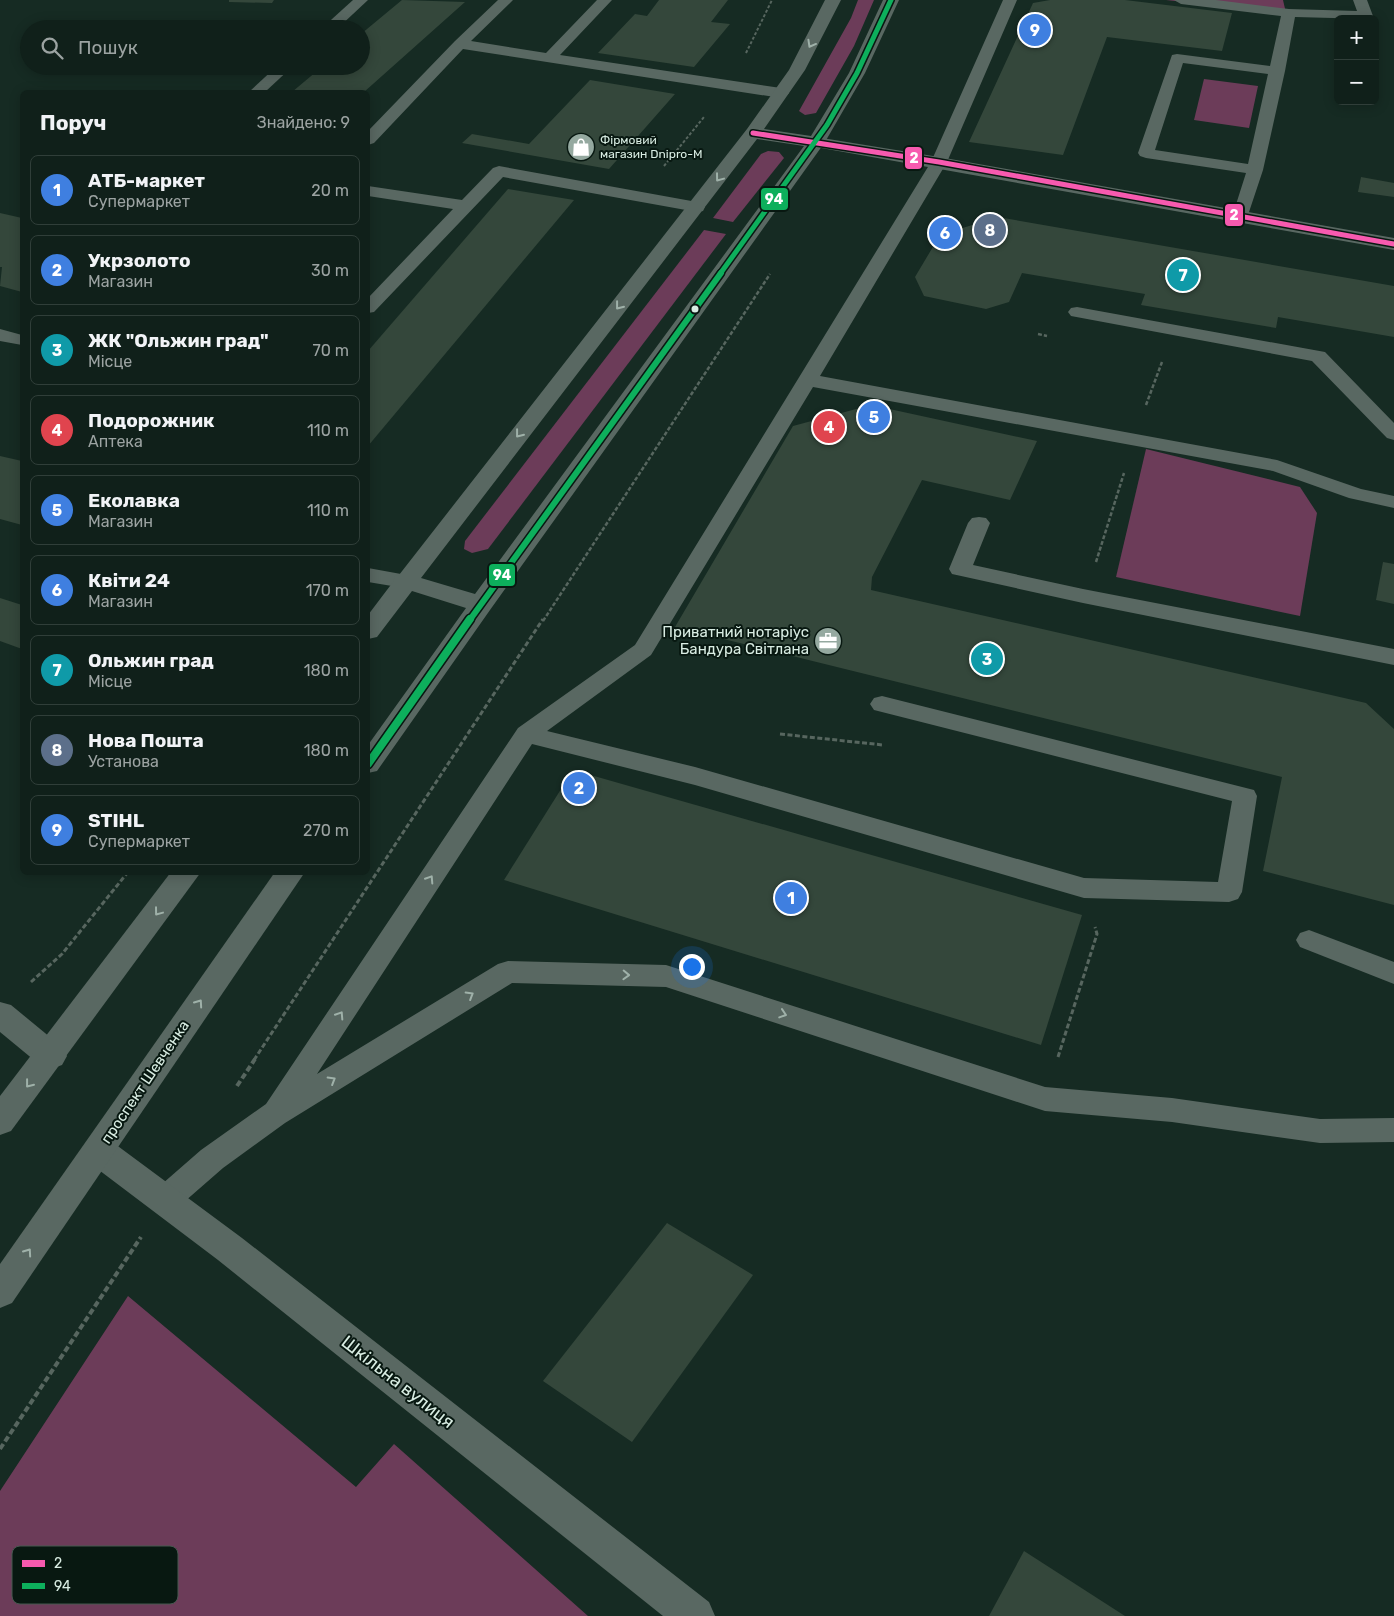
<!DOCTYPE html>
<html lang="uk">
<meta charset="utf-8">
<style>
:root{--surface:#10201a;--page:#1e2d27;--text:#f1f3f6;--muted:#9ca3a2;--line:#303e39;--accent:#1a73e8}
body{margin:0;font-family:Rubik,sans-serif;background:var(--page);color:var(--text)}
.controls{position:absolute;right:15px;top:15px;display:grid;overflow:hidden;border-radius:8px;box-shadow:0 2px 12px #0003}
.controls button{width:45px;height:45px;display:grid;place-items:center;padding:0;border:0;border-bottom:1px solid var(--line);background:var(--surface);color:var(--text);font:25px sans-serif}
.you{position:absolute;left:691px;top:966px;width:18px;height:18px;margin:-12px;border:4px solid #fff;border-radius:50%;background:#1a73e8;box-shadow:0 0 0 8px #1a73e833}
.badge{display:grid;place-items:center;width:32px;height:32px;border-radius:50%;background:var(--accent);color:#fff;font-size:16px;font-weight:700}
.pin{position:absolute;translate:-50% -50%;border:2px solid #fff;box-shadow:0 1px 5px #0006}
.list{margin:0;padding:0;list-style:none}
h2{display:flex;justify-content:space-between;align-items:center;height:65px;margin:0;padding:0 20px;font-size:21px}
h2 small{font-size:16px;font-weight:400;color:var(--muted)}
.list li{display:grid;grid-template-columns:32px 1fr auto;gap:15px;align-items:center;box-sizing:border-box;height:70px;margin:0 10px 10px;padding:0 10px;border:1px solid var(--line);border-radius:8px}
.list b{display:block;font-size:19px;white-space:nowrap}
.list p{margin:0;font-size:16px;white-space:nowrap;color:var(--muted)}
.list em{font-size:16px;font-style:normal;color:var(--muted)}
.icon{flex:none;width:28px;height:28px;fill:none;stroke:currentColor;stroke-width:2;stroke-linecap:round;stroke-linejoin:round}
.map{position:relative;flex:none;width:1394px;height:1616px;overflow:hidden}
.search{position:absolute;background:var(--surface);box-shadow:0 2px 12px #0003;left:20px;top:20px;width:350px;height:55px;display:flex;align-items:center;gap:12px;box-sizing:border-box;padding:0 18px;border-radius:28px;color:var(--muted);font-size:19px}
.panel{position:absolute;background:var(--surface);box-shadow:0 2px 12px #0003;left:20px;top:90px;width:350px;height:785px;border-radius:8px}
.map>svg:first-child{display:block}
.green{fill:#6c3c59}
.building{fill:#34473b}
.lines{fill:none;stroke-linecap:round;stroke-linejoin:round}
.path-far3{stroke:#57665f;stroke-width:2;stroke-dasharray:3 2;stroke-linecap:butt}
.path-far2{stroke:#57665f;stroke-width:2.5;stroke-dasharray:4 2;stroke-linecap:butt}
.path-far1{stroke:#57665f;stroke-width:3;stroke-dasharray:5 2.5;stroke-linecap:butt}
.path{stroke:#57665f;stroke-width:4;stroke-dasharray:6 3;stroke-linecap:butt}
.lane{fill:#596862;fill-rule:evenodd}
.street{fill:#596862;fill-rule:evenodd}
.secondary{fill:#596862;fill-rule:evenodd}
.bus-1-casing{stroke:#081811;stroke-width:8}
.bus-2-far2-casing{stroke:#081811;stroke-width:8}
.bus-2-far1-casing{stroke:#081811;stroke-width:9}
.bus-2-casing{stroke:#081811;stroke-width:11}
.bus-1{stroke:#f75aaf;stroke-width:5}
.bus-2-far2{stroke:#0daf5c;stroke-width:5}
.bus-2-far1{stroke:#0daf5c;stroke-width:6}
.bus-2{stroke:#0daf5c;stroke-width:8}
.oneway{stroke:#9fb1a9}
.bus-dot{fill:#d9ede3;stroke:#081811;stroke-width:2}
.labels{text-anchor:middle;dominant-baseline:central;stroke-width:4;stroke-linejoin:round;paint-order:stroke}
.far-poi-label{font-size:12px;fill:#d9ede3;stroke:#081811;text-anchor:start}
.poi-label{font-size:15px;fill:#d9ede3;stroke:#081811;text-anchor:end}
.street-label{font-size:15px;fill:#d9ede3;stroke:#081811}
.near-street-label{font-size:18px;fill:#d9ede3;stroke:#081811}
.key{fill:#081811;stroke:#475850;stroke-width:1}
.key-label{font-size:14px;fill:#d9ede3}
.line-badge{stroke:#081811;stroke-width:2}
.badge-label{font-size:14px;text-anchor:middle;font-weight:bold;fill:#fff}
</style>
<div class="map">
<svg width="1394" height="1616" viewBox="0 0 1394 1616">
<rect width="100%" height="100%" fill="#162b23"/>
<!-- green -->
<g class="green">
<polygon points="858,0 874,0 854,46 816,113 805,115 799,111 851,18"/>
<polygon points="1166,0 1283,0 1286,13"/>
<polygon points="1204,79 1258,86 1249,128 1194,120"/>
<polygon points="768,151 779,152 784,158 733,222 713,218 761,154"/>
<polygon points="704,230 726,234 488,549 472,553 464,549 465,541"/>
<polygon points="1146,449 1300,487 1317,513 1300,616 1116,577"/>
<polygon points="128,1296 356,1487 394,1444 588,1616 0,1616 0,1491"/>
</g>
<!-- building -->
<g class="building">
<polygon points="229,0 274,0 272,3 229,2"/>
<polygon points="402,0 465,2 364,92 292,92 323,66 361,66 361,34"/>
<polygon points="659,0 728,0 711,22 730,24 694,67 598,53 635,14 647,16"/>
<polygon points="1050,0 1125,0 1232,13 1222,51 1107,37 1063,155 969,142 1033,3"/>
<polygon points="590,80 675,94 609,169 462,143 472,134 529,144"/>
<polygon points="1361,177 1394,183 1394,197 1358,192"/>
<polygon points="508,189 574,200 368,446 368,351"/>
<polygon points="0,213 22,218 22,292 0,286 2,267 0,267"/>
<polygon points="998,217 1394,286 1394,337 1278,317 1276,328 1141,305 1145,294 1022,273 1009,302 986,309 924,296 915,277 940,235"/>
<polygon points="871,405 1037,441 1010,500 922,480 872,577 871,590 1366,703 1394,729 1394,905 1263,871 1282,777 675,627 793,426"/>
<polygon points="0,456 22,461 22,525 0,519"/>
<polygon points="1383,562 1394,564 1394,604 1376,600"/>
<polygon points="0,598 22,605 22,649 0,641"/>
<polygon points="573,770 1082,915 1041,1045 504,880"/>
<polygon points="667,1223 753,1275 632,1442 543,1381"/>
<polygon points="1024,1551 1125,1616 989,1616"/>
</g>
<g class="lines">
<!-- path-far3 -->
<g class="path-far3">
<polyline points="746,53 772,0"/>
<polyline points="664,166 704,117"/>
</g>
<!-- path-far2 -->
<g class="path-far2">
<polyline points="1038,334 1047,336"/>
<polyline points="1146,405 1162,362"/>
<polyline points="1096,562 1124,473"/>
<polyline points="543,621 770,274"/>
</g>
<!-- path-far1 -->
<g class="path-far1">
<polyline points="780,734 883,745"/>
<polyline points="31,982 62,954 128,872"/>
<polyline points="1058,1057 1097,934 1095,927"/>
<polyline points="254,1060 543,619"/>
</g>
<!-- path -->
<g class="path">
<polyline points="237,1086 255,1059"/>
<polyline points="0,1449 141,1237"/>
</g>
<!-- lane -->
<g class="lane">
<polygon points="353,0 368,0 337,29 321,29"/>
<polygon points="498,0 513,0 471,41 546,53 597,0 612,0 560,55 781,88 786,90 789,93 786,96 781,98 463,49 374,143 368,145 368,131 455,41"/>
<polygon points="1003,0 1017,0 947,162 820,376 1277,460 1361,489 1394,496 1394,508 1349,498 1273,471 813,387 651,655 547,731 695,767 1084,878 1218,882 1232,801 874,710 870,704 874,698 882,696 1254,790 1257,796 1242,892 1238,899 1229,902 1084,898 695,785 532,744 317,1074 498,964 508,961 666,965 1045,1087 1172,1098 1320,1119 1394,1118 1394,1142 1320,1143 1172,1122 1045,1111 666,987 512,983 285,1123 223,1168 176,1209 165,1213 154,1209 150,1200 154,1191 201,1150 266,1104 518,728 635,645 931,162"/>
<path d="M1174,0H1216L1289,9L1357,11L1353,0H1367L1373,16L1371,19L1295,17L1285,71L1263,170L1246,221H1234L1232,217L1246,173L1146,158L1140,156L1138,153L1172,55L1177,54L1270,66L1281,16L1181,4ZM1183,63L1268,74L1248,164L1155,150Z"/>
<polygon points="277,66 293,66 265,92 249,92"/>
<polygon points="499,166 697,202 703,203 705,207 703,211 697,212 503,177 374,312 368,313 368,298 453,209 368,196 368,186 462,200 493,168"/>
<polygon points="1077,307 1325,352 1394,423 1394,440 1387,438 1312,361 1071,316 1068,312 1071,308"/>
<polygon points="0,329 22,335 22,345 0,341"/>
<polygon points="979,517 986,518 990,523 973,565 1083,589 1394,649 1394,665 1083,603 952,574 949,569 968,523 972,518"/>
<polygon points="368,568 412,576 415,581 412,586 404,588 368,582"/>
<polygon points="1309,930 1394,962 1394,984 1300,947 1296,940 1300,933"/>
</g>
<!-- street -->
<g class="street">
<polygon points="816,137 939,157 1394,238 1394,250 810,146 807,142 810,138"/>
<polygon points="0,1002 11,1005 62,1047 67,1056 62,1065 51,1069 40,1065 0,1032"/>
<polygon points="99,1137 111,1141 242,1238 709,1602 715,1616 663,1616 218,1260 87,1161 83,1151 87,1141"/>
</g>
<!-- secondary -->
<g class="secondary">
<path d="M825,0H841L805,70L764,129L811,136L849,73L883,0H899L865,73L825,142L490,610L377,771L368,773V745L466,608L412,591L377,637L368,639V615L393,582L395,576L399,575L747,129L789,70ZM757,139L804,146L475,594L421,578Z"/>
<polygon points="171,872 201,872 11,1131 0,1135 0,1096"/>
<polygon points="275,872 305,872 12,1303 0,1308 0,1264"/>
</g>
<!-- bus-1 casing -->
<g class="bus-1-casing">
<polyline id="bus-1" points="753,133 939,162 1394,244"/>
</g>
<!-- bus-2-far2 casing -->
<g class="bus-2-far2-casing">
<polyline id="bus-2-far2" points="720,274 827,125 857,73 891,0"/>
</g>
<!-- bus-2-far1 casing -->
<g class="bus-2-far1-casing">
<polyline id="bus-2-far1" points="469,621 721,273"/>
</g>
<!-- bus-2 casing -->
<g class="bus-2-casing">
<polyline id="bus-2" points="368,764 470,619"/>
</g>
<!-- bus-1 -->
<use href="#bus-1" class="bus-1"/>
<!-- bus-2-far2 -->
<use href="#bus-2-far2" class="bus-2-far2"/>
<!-- bus-2-far1 -->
<use href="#bus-2-far1" class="bus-2-far1"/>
<!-- bus-2 -->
<use href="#bus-2" class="bus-2"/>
</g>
<!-- one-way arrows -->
<defs><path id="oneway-chevron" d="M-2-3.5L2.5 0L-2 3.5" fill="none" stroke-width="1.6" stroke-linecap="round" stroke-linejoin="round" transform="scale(1.25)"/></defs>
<g class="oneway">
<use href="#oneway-chevron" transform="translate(811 44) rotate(119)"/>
<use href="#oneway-chevron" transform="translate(719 178) rotate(127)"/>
<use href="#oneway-chevron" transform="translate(619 306) rotate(128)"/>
<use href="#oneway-chevron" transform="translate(519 434) rotate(128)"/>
<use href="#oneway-chevron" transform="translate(430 879) rotate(-57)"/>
<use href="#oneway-chevron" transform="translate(158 912) rotate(127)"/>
<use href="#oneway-chevron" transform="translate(626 975) rotate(2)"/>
<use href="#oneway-chevron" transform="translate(470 995) rotate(-31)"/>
<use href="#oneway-chevron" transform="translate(199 1003) rotate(-55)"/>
<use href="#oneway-chevron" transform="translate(783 1014) rotate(18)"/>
<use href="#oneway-chevron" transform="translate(340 1015) rotate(-57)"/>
<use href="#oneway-chevron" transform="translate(332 1080) rotate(-31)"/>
<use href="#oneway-chevron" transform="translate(29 1084) rotate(128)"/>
<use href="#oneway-chevron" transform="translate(28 1252) rotate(-55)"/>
</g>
<!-- icons -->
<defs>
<g id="shop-disc" transform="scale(1.4375)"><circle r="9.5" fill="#95a9a0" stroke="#081811"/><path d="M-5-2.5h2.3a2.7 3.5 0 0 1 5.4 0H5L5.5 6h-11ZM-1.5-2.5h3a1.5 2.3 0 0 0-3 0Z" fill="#fff"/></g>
<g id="office-disc" transform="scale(1.4375)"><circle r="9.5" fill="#95a9a0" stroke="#081811"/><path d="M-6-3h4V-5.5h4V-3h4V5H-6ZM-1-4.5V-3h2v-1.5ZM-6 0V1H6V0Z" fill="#fff"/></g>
</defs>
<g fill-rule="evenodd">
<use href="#shop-disc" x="581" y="147"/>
<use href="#office-disc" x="828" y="641"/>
</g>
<!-- markers -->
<circle class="bus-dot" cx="695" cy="309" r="4.5"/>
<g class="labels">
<!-- far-poi labels -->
<g class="far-poi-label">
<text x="600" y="140">Фірмовий<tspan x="600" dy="14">магазин Dnipro-M</tspan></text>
</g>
<!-- poi labels -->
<g class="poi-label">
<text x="809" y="632">Приватний нотаріус<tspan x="809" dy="17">Бандура Світлана</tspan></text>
</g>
<!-- street labels -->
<g class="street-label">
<text transform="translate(145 1082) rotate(-56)">проспект Шевченка</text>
</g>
<!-- near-street labels -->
<g class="near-street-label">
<text transform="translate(398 1382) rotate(38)">Шкільна вулиця</text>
</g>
</g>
<!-- legend -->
<rect x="12" y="1546" width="166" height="58" rx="8" class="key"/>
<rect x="22" y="1560" width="23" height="7" fill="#f75aaf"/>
<rect x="22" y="1583" width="23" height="6" fill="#0daf5c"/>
<g class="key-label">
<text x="54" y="1568">2</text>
<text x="54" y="1591">94</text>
</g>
<g class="line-badge">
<rect x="904" y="146" width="19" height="24" rx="5" fill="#f75aaf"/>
<rect x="760" y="187" width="29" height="24" rx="5" fill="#0daf5c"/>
<rect x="1224" y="203" width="20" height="24" rx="5" fill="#f75aaf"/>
<rect x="488" y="563" width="28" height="24" rx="5" fill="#0daf5c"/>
</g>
<g class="badge-label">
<text x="914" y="163">2</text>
<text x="774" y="204">94</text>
<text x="1234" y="220">2</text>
<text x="502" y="580">94</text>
</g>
</svg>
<div class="controls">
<button>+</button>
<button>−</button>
</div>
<div class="you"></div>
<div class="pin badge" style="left:791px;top:898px;background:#3f7fe0">1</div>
<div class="pin badge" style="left:579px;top:788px;background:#3f7fe0">2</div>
<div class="pin badge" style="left:987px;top:659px;background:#0f9aa8">3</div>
<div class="pin badge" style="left:829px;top:427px;background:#e0444e">4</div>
<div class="pin badge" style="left:874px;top:417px;background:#3f7fe0">5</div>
<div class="pin badge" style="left:945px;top:233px;background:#3f7fe0">6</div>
<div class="pin badge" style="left:1183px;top:275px;background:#0f9aa8">7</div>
<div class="pin badge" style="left:990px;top:230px;background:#5c6f8a">8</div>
<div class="pin badge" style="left:1035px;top:30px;background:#3f7fe0">9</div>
<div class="search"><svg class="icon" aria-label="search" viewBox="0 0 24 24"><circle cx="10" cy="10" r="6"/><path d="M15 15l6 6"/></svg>Пошук</div>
<section class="panel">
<h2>Поруч<small>Знайдено: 9</small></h2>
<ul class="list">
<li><span class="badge" style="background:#3f7fe0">1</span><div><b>АТБ-маркет</b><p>Супермаркет</p></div><em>20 m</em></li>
<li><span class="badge" style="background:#3f7fe0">2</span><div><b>Укрзолото</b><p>Магазин</p></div><em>30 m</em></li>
<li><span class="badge" style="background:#0f9aa8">3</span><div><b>ЖК &quot;Ольжин град&quot;</b><p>Місце</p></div><em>70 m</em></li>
<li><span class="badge" style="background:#e0444e">4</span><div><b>Подорожник</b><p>Аптека</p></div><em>110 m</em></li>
<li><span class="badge" style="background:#3f7fe0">5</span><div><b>Еколавка</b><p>Магазин</p></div><em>110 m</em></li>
<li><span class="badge" style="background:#3f7fe0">6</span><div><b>Квіти 24</b><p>Магазин</p></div><em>170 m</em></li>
<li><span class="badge" style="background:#0f9aa8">7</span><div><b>Ольжин град</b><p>Місце</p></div><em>180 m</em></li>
<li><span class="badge" style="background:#5c6f8a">8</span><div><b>Нова Пошта</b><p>Установа</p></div><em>180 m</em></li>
<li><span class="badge" style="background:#3f7fe0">9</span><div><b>STIHL</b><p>Супермаркет</p></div><em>270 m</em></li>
</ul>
</section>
</div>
